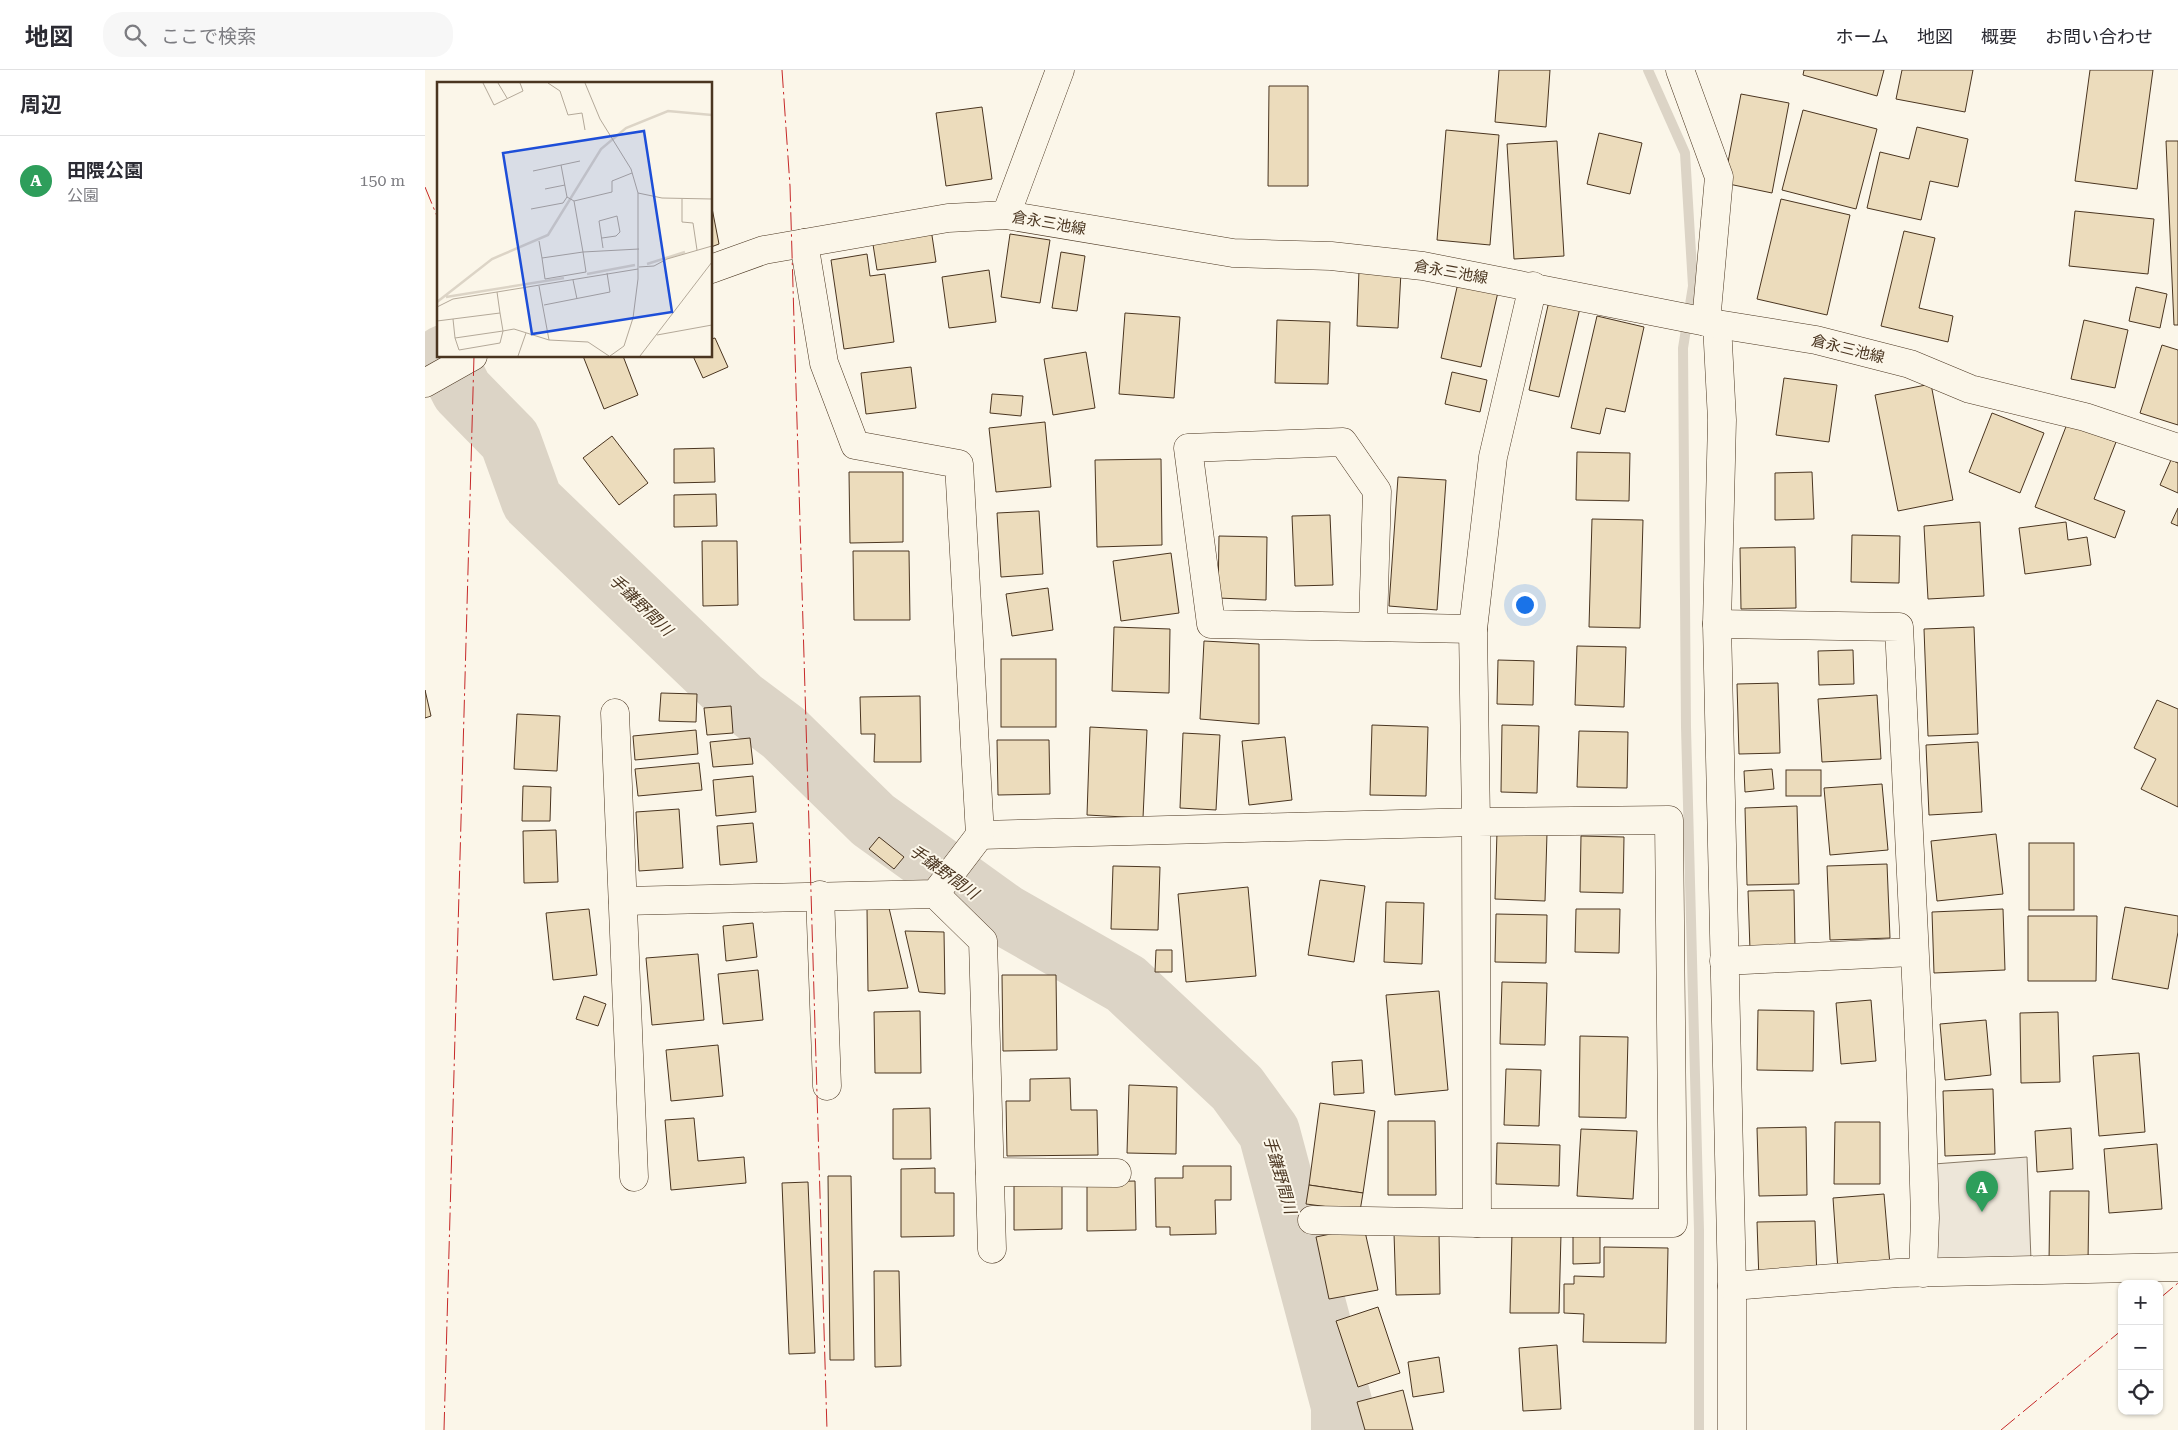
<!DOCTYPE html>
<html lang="ja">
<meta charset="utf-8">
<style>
:root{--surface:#fff;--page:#f7f7f7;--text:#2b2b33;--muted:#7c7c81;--line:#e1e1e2;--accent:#0b8043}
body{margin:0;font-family:"Roboto Serif","Noto Sans JP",serif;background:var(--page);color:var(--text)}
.controls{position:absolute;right:15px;bottom:15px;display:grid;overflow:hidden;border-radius:10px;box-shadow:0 1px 4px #0004}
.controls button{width:45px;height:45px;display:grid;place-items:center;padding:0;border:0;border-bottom:1px solid var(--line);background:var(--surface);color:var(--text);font:25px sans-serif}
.you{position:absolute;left:1099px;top:534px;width:18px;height:18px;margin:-12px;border:4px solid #fff;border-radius:50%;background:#1a73e8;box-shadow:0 0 0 8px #1a73e833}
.badge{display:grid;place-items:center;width:32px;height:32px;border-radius:50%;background:var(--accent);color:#fff;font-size:16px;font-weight:700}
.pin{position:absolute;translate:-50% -41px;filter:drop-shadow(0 1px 2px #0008)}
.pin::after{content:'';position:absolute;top:26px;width:18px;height:15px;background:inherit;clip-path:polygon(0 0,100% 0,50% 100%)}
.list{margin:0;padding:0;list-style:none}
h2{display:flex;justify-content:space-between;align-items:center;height:65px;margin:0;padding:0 20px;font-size:21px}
h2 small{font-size:16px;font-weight:400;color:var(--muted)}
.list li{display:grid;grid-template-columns:32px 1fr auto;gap:15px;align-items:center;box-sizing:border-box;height:90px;padding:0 20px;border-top:1px solid var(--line)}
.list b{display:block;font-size:19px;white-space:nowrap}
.list p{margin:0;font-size:16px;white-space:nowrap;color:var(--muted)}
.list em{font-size:16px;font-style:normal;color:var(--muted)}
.icon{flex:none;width:28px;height:28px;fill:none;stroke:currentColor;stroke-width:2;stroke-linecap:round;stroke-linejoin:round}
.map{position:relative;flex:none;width:1753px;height:1360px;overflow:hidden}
header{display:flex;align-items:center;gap:30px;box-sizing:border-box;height:70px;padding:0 25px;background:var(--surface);border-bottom:1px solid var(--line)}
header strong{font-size:24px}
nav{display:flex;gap:28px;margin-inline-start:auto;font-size:18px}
.search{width:350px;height:45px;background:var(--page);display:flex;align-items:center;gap:12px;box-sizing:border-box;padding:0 18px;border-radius:20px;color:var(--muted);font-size:19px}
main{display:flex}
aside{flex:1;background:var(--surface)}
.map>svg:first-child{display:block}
.green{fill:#ede6d9;stroke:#887966}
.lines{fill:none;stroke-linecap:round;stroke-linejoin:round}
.stream{stroke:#dcd4c6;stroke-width:10}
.river{stroke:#dcd4c6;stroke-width:62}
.building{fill:#ecdcbc;stroke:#4a3520}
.minor-casing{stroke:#4a3520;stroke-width:29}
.secondary-casing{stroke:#4a3520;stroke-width:29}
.minor{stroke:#fbf6e9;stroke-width:28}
.secondary{stroke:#fbf6e9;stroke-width:28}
.power{stroke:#c62828;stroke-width:1;stroke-dasharray:18 4 2.5 4;stroke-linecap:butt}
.labels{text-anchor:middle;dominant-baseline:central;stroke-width:4;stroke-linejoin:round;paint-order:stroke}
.street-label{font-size:15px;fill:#4a3520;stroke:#fbf6e9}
.water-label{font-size:16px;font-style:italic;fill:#4a3520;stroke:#fbf6e9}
.inset-river{fill:none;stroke:#dcd4c6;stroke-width:2.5}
.inset-road{fill:none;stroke:#b4a999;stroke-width:1}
.view{fill:#1d4ed8;fill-opacity:0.15;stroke:#1d4ed8;stroke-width:2.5}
.inset-edge{fill:none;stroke:#4a3520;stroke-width:2.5}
</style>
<header>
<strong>地図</strong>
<div class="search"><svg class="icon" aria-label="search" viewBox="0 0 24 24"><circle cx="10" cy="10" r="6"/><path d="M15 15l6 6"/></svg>ここで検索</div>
<nav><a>ホーム</a><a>地図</a><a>概要</a><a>お問い合わせ</a></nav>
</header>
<main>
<aside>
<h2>周辺<small></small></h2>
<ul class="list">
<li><span class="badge" style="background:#2e9e5b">A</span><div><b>田隈公園</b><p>公園</p></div><em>150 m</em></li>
</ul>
</aside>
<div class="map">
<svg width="1753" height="1360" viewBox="0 0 1753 1360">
<rect width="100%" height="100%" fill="#fbf6e9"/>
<!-- green -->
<polygon class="green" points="1602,1087 1606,1190 1510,1191 1509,1094"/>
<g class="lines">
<!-- stream -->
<polyline class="stream" points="1223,0 1260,83 1268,216 1258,278 1261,657 1274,1160 1274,1360"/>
<!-- river -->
<polyline class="river" points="19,286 37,321 85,370 107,431 315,630 359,663 448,750 580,845 701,914 812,1018 844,1062 917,1336 917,1360"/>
</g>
<!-- building -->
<g class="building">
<polygon points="1074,0 1125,0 1121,57 1070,52"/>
<polygon points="1379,0 1459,0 1452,26 1378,5"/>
<polygon points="1477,0 1548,0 1540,42 1471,29"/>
<polygon points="1665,0 1728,0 1712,119 1650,111"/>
<polygon points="844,16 883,16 883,116 843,116"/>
<polygon points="1316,24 1364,33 1347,123 1299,113"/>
<polygon points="557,37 567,109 521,116 511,43"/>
<polygon points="1378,40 1452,59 1431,139 1357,120"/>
<polygon points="1492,57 1543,69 1533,117 1505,111 1496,150 1442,138 1455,82 1484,89"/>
<polygon points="1021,60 1074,65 1065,175 1012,170"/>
<polygon points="1174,63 1217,73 1205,124 1162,114"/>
<polygon points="1132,71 1139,186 1089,189 1082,74"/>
<polygon points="1741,71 1753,71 1753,255 1749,255"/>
<polygon points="1356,129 1425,145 1402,245 1332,229"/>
<polygon points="286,133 294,174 286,177"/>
<polygon points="1650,141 1729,149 1723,204 1644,196"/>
<polygon points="506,159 511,192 452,200 447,168"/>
<polygon points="1479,161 1510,168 1494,238 1528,246 1523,272 1456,256"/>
<polygon points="585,164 625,170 615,233 576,227"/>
<polygon points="636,182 660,186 652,241 627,238"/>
<polygon points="442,184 445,206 460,204 469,272 419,279 406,190"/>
<polygon points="564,200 571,252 524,258 517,207"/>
<polygon points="934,200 976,202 973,258 932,256"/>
<polygon points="1033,213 1073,222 1056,297 1016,288"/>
<polygon points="1711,217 1742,224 1735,258 1704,251"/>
<polygon points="1124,231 1155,238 1134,327 1104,320"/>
<polygon points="700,243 755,247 749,328 694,324"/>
<polygon points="1172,246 1219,257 1200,342 1181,338 1175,364 1146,358"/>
<polygon points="852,250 905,252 903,314 850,313"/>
<polygon points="1659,250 1703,260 1690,318 1646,309"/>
<polygon points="290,268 303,297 278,308 268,286 286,286 286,269"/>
<polygon points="1737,275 1753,280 1753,355 1715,343"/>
<polygon points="661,282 670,338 628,345 619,289"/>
<polygon points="158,286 198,286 213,325 179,339"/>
<polygon points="486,297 491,338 441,344 436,303"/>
<polygon points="1027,302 1062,310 1055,342 1020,334"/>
<polygon points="1359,308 1412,315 1404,372 1351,365"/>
<polygon points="1506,314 1528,430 1473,441 1450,325"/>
<polygon points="567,324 598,326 596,346 565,343"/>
<polygon points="1567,343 1619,363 1595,423 1544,402"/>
<polygon points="620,352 626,417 571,422 564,358"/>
<polygon points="1642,354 1691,372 1669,429 1700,441 1690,468 1610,437"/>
<polygon points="187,366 223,413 194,435 158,388"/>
<polygon points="289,378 290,412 249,413 249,379"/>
<polygon points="1152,382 1205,383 1204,431 1151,430"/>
<polygon points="736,389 737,475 672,477 670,390"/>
<polygon points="1746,390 1753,393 1753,423 1735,415"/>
<polygon points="424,402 478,402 478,472 425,473"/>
<polygon points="1387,402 1389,449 1350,450 1350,403"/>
<polygon points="973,407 1021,410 1012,540 964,536"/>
<polygon points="291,424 292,456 249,457 249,425"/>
<polygon points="1753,438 1753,456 1746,453"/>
<polygon points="614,441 618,504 576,507 572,443"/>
<polygon points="905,445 908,515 870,516 867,446"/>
<polygon points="1167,449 1218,450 1215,558 1164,557"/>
<polygon points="1555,452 1559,526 1503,529 1499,456"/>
<polygon points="1641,452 1643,470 1662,467 1666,495 1600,504 1594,458"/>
<polygon points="1427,465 1475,466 1474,513 1426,512"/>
<polygon points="794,466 842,467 841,530 793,528"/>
<polygon points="277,471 312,471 313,535 278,536"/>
<polygon points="1370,477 1371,538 1316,539 1315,478"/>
<polygon points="428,481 484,481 485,550 429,550"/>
<polygon points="746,483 754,543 696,551 688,491"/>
<polygon points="623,518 628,560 587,566 581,524"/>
<polygon points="689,557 745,559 744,623 687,621"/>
<polygon points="1549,557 1553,664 1503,666 1499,559"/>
<polygon points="779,571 834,574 834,654 775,649"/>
<polygon points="1152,576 1201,577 1199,637 1150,635"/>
<polygon points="1428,580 1429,614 1394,615 1393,581"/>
<rect x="576" y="589" width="55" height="68"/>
<polygon points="1073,590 1109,591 1108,635 1072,634"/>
<polygon points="1353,613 1355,683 1314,684 1312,614"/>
<polygon points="0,620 6,646 0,648"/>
<polygon points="236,623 272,624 271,652 234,651"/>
<polygon points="1452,625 1456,689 1397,692 1393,629"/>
<polygon points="495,626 496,692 449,692 450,664 436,664 435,627"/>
<polygon points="1732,630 1753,639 1753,737 1716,719 1731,689 1709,678"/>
<polygon points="306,636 308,663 282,665 279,638"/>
<polygon points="92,644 135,646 132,701 89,699"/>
<polygon points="947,655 1003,657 1001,726 945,725"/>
<polygon points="1077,655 1114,656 1112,723 1076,722"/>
<polygon points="665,657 722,660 718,748 662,745"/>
<polygon points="271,660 273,684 210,690 208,666"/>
<polygon points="1154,661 1203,662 1202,718 1152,717"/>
<polygon points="758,663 795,665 791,740 755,738"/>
<polygon points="860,667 867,730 824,735 817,671"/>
<polygon points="325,668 328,694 288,697 285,672"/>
<polygon points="572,670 624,670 625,724 573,725"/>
<polygon points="1553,672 1557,742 1504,745 1501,675"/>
<polygon points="274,693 277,720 213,726 210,699"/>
<polygon points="1347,699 1349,719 1320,722 1319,701"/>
<rect x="1361" y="700" width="35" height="26"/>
<polygon points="328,706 331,742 291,746 288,710"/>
<polygon points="1457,714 1463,780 1405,785 1399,718"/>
<polygon points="98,716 126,717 125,751 97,751"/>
<polygon points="1372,736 1374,814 1322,815 1320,738"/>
<polygon points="254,739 258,798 214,801 211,742"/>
<polygon points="328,753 332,792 295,795 292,756"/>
<polygon points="131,760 133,812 99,813 98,761"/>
<polygon points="1072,762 1122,763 1120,831 1070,829"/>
<polygon points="1571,764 1578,824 1512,831 1506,771"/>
<polygon points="1156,766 1199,767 1198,823 1155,822"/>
<polygon points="454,767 479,787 469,799 444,779"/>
<rect x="1604" y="773" width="45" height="67"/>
<polygon points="1462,794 1465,868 1405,870 1402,796"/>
<polygon points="688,796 735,797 733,860 686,859"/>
<polygon points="895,810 940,816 929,892 883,885"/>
<polygon points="823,817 831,906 761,912 753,824"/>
<polygon points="1369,820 1370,879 1325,880 1323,821"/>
<polygon points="961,832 999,833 997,894 959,892"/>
<polygon points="1700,837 1753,846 1753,862 1743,919 1687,909"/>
<polygon points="442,838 464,838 483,918 443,921"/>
<polygon points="164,839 172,905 128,910 121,843"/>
<polygon points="1151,839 1195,839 1194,883 1150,882"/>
<polygon points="1578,839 1580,900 1509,903 1507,842"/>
<polygon points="1071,844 1122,845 1121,893 1070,892"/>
<polygon points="1603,846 1672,846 1671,911 1603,911"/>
<polygon points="328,853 332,887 301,891 298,856"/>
<polygon points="480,861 519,862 520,924 494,922"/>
<polygon points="731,880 747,880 747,902 730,902"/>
<polygon points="273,884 279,950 227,955 221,888"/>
<polygon points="333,900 338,950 298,954 293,904"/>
<polygon points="577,905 631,905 632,980 578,981"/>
<polygon points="1077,912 1122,913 1120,975 1075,974"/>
<polygon points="1014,921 1023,1020 970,1025 961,925"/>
<polygon points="159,926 181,934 173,956 151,949"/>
<polygon points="1446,930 1451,991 1416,994 1411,933"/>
<polygon points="1333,940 1389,941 1388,1001 1332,1000"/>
<polygon points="495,941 496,1003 450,1003 449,942"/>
<polygon points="1633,942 1635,1012 1596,1013 1595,943"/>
<polygon points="1561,950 1566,1005 1520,1010 1515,954"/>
<polygon points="1155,966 1203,967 1201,1048 1154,1047"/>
<polygon points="293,975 298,1026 246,1031 241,980"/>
<polygon points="1714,983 1720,1062 1674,1066 1668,986"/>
<polygon points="937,990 939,1023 909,1025 907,992"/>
<polygon points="1081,999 1116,1000 1114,1056 1079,1055"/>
<polygon points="645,1008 646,1040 672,1040 673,1085 582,1086 581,1031 605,1031 605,1009"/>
<polygon points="704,1015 752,1017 751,1084 702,1083"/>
<polygon points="1568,1019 1570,1084 1520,1086 1518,1021"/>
<polygon points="895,1033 950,1041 938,1123 884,1115"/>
<polygon points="505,1038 506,1089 468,1089 468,1039"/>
<polygon points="269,1048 273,1091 319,1087 321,1113 246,1120 240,1050"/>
<polygon points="963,1051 1010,1051 1011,1125 963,1125"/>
<polygon points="1410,1052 1455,1052 1455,1114 1409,1114"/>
<polygon points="1381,1057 1382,1125 1334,1126 1332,1058"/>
<polygon points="1646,1058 1648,1099 1612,1102 1610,1061"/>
<polygon points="1156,1059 1212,1061 1208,1129 1152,1126"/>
<polygon points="1072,1073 1135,1075 1134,1116 1071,1114"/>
<polygon points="1732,1074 1737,1139 1684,1143 1679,1079"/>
<polygon points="758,1096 806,1096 806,1130 790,1130 791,1164 745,1165 745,1157 731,1157 730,1108 758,1108"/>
<polygon points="510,1098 510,1123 529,1123 529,1166 476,1167 476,1099"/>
<polygon points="403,1106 426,1106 429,1290 405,1290"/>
<polygon points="710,1111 711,1160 662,1161 662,1112"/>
<polygon points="383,1112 390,1283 364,1284 357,1113"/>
<polygon points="637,1115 637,1159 589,1160 589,1116"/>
<polygon points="884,1115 938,1123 935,1141 881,1134"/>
<polygon points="1625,1121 1664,1121 1663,1192 1624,1192"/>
<polygon points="1459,1124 1465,1195 1413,1200 1408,1128"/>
<polygon points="1390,1151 1392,1209 1334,1211 1332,1152"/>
<polygon points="939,1157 953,1220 904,1229 891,1167"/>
<polygon points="1175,1161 1175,1193 1148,1194 1148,1162"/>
<polygon points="1014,1162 1015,1224 971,1225 969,1163"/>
<polygon points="1087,1163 1136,1164 1134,1243 1085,1243"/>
<polygon points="1179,1177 1243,1178 1241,1273 1158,1272 1159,1244 1139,1243 1139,1214 1149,1214 1149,1206 1179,1207"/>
<polygon points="449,1201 474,1201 476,1296 450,1297"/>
<polygon points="953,1237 975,1303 933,1317 911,1251"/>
<polygon points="1132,1275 1136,1339 1098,1341 1094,1278"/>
<polygon points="1014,1287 1019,1322 988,1327 983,1292"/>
<polygon points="978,1320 988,1360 940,1360 932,1332"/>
</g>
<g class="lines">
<!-- minor casing -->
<g class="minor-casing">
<g id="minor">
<polyline points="1255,0 1294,107 1281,252"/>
<polyline points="581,145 635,0"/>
<polyline points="379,173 399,293 430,375 534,394 555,765 1051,752 1048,559 1068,387 1108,216"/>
<polyline points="1292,254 1297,350 1292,554 1307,1216 1307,1360"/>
<polyline points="1292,554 1474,557 1496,1010 1500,1148 1498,1203"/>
<polyline points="948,556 952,421 918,372 763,378 786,554 1048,559"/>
<polyline points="190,643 209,1107"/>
<polygon points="1244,750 1248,1153 1052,1153 1051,752"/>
<polyline points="510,824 558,871 567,1179"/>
<polyline points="395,825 402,1016"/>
<polyline points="198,831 510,824 555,765"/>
<polyline points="1299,891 1488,882"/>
<polyline points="565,1102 692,1103"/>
<polyline points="887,1150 1052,1153"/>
<polyline points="1307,1216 1473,1203 1753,1197"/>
</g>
</g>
<!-- secondary casing -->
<g class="secondary-casing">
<g id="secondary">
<polyline points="286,199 339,180 523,148 581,145 808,183 906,186 998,196 1292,254 1391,270 1485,294 1545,319 1660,347 1753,378"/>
<polyline points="0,313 48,286"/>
</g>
</g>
<!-- minor -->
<use href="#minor" class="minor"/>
<!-- secondary -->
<use href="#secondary" class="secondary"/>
<!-- power -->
<g class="power">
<polyline points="357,0 365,116 402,1360"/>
<polyline points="0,117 14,151"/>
<polyline points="1734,1229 1753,1213"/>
<polyline points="19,1360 49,286"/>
<polyline points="1576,1360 1697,1260"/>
</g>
</g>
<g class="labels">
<!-- street labels -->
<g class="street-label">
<text transform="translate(624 153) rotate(10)">倉永三池線</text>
<text transform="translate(1026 202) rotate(10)">倉永三池線</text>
<text transform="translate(1423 279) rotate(14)">倉永三池線</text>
</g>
<!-- water labels -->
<g class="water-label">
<text transform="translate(216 535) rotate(44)">手鎌野間川</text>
<text transform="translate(519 802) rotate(36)">手鎌野間川</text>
<text transform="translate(855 1105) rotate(74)">手鎌野間川</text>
</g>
</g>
<!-- overview -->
<g transform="translate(12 12)">
<rect width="275" height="275" fill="#fbf6e9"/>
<path class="inset-river" d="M210,182L248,170M150,192L198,183M9,215L127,196M0,220L55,177L111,153L164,67L189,46L231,29L275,33"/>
<path class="inset-road" d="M46,1L57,23L86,9L83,1M61,1L70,16M111,1L123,9L131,33L145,31L148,48M148,1L163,37L194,87L201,111V197L196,236L187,264L173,274M124,83L130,115L137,119M96,89L143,79M195,91L175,99V110L137,119L146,170L202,167M108,107L128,103M201,111L225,116L275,117M245,117V140L256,141L260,168M94,127L126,121L130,115M165,156L179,154L183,150L180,134L162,139L166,166M102,159L105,176M146,170L149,190L108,197L105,176ZM202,185L217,184L230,177L275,164M136,198L140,217M102,204L112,258M107,223L173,210L170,191M0,225L16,217L60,210M16,237L18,256L66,249L63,231M0,239L63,231L60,210L201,187M220,253L275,243M18,256L22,268L63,261L66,249L77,247L112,258L151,260L172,274M81,274L89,251M203,274L275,180"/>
<path class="view" d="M207,49L235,230L95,252L66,71Z"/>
<rect width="275" height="275" class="inset-edge"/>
</g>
</svg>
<div class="controls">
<button>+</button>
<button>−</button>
<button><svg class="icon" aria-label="locate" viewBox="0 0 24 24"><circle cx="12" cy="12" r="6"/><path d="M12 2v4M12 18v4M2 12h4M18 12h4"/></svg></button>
</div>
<div class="you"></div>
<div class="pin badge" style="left:1557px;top:1142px;background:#2e9e5b">A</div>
</div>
</main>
